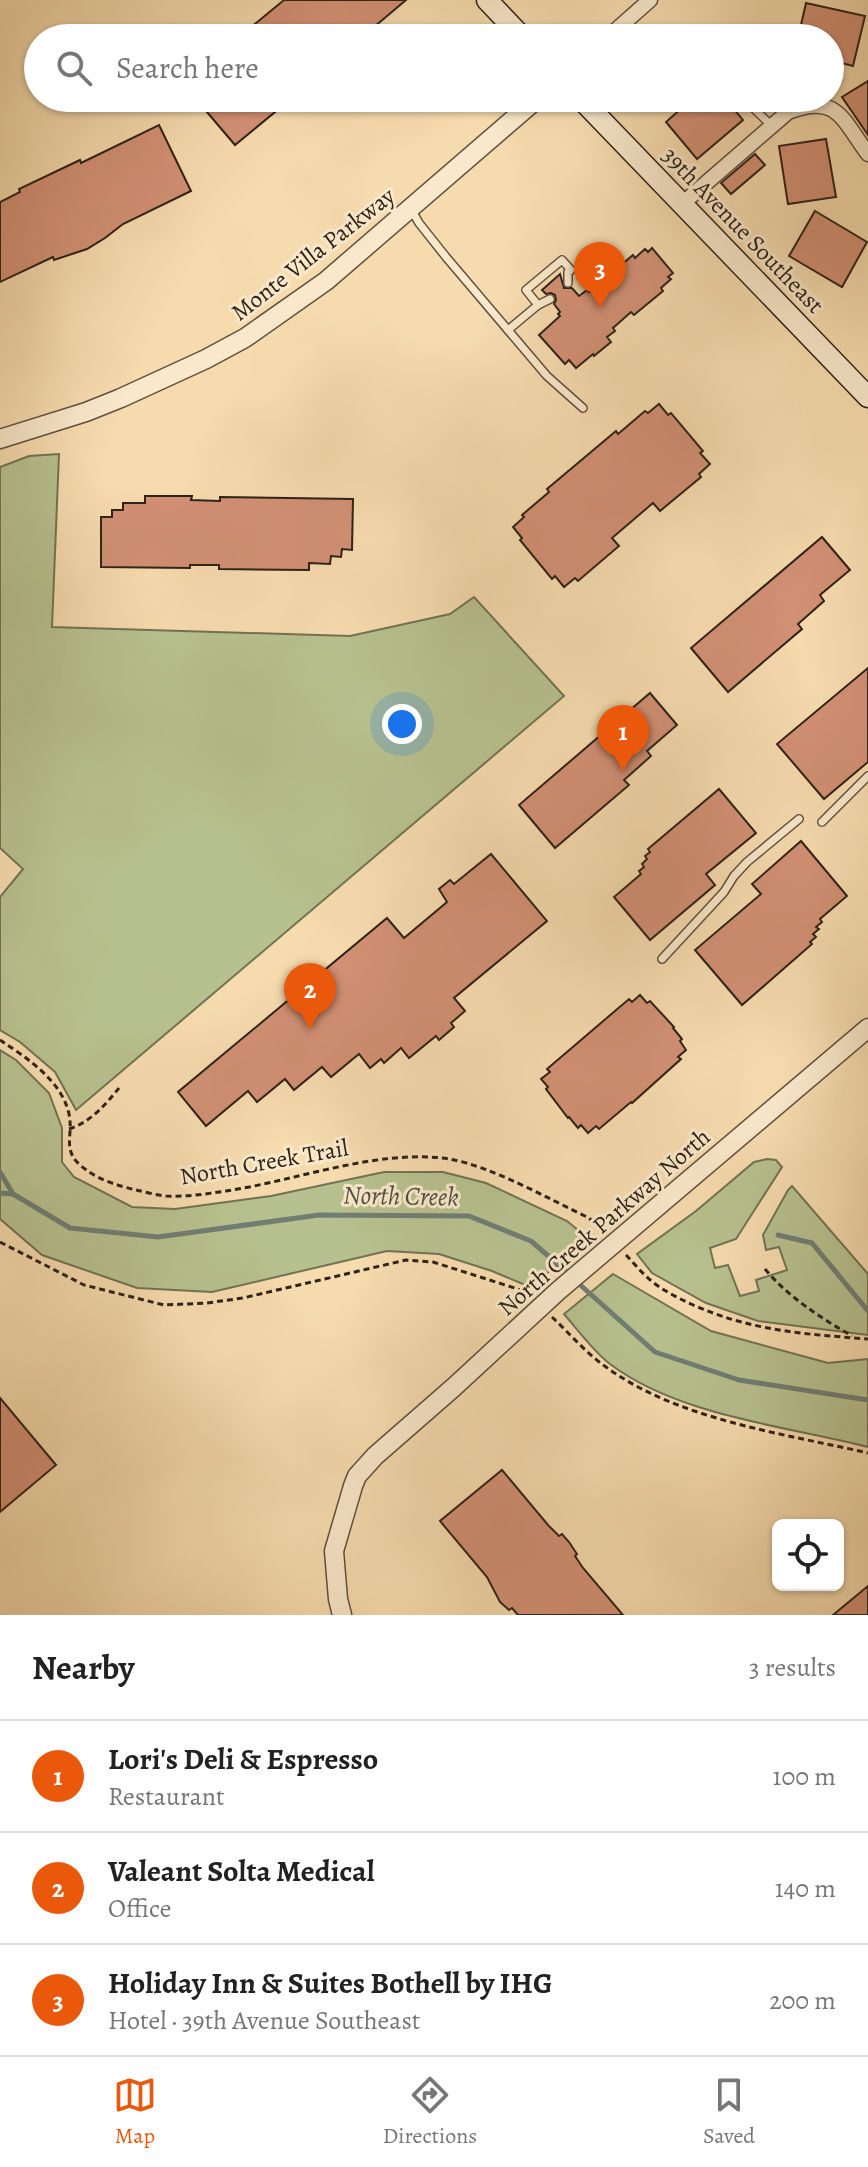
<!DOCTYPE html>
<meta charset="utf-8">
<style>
:root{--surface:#fff;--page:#f6f6f6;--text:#222;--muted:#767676;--line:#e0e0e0;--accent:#ea580c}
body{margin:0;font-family:Alegreya,serif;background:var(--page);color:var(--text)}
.controls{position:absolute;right:24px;bottom:24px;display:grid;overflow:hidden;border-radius:12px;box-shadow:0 2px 6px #0004}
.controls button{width:72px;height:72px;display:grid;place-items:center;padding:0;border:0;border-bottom:2px solid var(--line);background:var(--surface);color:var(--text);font:40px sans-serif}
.you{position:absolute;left:402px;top:724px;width:28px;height:28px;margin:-20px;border:6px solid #fff;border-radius:50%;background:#1a73e8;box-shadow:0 0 0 12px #1a73e833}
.badge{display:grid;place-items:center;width:52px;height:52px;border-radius:50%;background:var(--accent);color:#fff;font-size:26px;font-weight:700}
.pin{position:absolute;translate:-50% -66px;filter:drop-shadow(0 2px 4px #0008)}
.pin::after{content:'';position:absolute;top:42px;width:28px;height:24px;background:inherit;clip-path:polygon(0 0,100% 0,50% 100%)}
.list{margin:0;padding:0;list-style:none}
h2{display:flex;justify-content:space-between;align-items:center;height:104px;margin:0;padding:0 32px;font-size:34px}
h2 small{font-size:26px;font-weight:400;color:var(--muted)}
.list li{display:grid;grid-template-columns:52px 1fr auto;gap:24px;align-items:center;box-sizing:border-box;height:112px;padding:0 32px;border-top:2px solid var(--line)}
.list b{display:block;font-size:30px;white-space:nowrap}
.list p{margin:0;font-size:26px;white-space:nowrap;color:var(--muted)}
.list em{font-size:26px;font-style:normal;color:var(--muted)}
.icon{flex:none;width:44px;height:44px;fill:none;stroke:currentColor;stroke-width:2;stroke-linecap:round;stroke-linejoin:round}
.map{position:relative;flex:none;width:868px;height:1615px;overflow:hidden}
.search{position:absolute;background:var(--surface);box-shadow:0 2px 6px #0004;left:24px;right:24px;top:24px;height:88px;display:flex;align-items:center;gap:20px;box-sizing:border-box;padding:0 28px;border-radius:44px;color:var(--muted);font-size:30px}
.sheet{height:440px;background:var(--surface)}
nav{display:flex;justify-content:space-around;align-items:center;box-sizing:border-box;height:112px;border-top:2px solid var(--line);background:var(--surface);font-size:22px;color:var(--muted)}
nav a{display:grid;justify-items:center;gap:4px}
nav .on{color:var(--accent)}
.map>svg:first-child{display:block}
.green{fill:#b7c18f;stroke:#727254;stroke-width:2}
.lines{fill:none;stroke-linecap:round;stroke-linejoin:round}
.stream{stroke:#717e73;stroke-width:5}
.building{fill:#d29074;stroke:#2e2218;stroke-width:2}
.service-casing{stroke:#60503e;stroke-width:10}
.minor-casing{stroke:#60503e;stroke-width:17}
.tertiary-casing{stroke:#60503e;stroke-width:21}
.secondary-casing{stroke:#2e2218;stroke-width:23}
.path{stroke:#2e2218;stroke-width:3;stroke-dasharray:6 4;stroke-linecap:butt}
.service{stroke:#f9e8ca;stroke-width:7}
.minor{stroke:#f9e8ca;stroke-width:14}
.tertiary{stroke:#f9e8ca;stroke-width:18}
.secondary{stroke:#f9e8ca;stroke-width:20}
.labels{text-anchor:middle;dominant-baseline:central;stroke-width:6;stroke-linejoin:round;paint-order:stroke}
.street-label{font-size:24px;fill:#2e2218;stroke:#f9e8ca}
.water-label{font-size:26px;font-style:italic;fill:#4f5045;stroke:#f9e8ca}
</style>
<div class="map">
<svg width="868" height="1615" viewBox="0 0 868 1615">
<rect width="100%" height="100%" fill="#f6dbae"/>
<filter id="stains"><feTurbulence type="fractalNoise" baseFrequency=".0025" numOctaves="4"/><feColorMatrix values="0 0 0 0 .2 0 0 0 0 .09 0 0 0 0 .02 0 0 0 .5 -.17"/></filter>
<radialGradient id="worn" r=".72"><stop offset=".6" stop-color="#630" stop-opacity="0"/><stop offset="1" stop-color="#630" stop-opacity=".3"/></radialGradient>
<!-- green -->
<g class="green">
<polygon points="59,454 52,627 350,636 450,614 474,597 564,696 76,1110 55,1072 20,1042 0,1030 0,897 23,869 0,848 0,467 29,456"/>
<polygon points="0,1050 16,1060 49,1093 62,1128 62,1162 74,1177 132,1207 175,1209 271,1196 384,1172 443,1172 486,1183 567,1221 589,1239 530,1287 492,1271 439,1254 387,1251 212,1292 137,1288 42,1255 0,1219"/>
<polygon points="767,1159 776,1160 782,1167 736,1239 710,1248 715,1268 728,1265 740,1296 759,1291 756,1280 787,1270 779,1247 766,1250 763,1235 788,1190 792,1186 868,1274 868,1335 758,1321 706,1303 652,1273 637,1254 696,1211 754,1162"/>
<path d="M613,1274L711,1331L828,1363L868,1359V1447C786,1426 679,1416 610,1364C593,1351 578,1330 564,1314Z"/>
</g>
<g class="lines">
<!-- stream -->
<g class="stream">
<polyline points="0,1172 13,1194 70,1228 158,1237 319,1215 469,1216 531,1241 570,1275"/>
<polyline points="0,1193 13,1194"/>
<polyline points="778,1235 812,1243 868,1311"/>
<polyline points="577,1282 655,1352 739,1380 868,1400"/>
</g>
</g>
<!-- building -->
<g class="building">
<polygon points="284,0 406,0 361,38 238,38"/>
<polygon points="806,3 865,16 853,66 830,60 830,38 798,38"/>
<polygon points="868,81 868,135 842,97"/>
<polygon points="195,98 292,98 235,145"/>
<polygon points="693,98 725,98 743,120 697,159 666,122"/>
<polygon points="159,125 191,191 123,224 105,238 87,249 54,260 53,257 0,282 0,202 20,192 19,189 80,160 81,163"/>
<polygon points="826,139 836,197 788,204 779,146"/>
<polygon points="755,154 765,165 731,194 721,183"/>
<polygon points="815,211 867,242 842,287 789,256"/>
<polygon points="652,248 673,273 668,277 671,279 661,288 663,291 634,315 631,312 613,328 615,331 607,337 611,342 594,356 593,354 576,368 569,360 565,364 539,335 560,316 558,314 560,312 554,304 556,300 555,295 551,293 546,294 542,290 560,274 564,288 572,288 579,296 587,290 589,292 633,255 635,258 645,249 648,252"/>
<polygon points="659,404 668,415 671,413 703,451 700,453 710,464 699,474 701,477 660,511 653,503 612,538 619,546 578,581 575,578 564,587 555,576 552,579 520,540 522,538 513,527 524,517 522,515 549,492 547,489 616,431 618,434 645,411 648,413"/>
<polygon points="145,496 192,496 191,500 220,501 220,497 353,499 352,550 342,549 341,557 331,556 330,564 309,563 309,570 219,569 219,565 190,565 190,568 101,567 101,517 112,517 112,510 123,510 123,503 145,503"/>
<polygon points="822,537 850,570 820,595 824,601 798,624 802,629 728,692 691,648"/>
<polygon points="868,668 868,762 824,799 777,744"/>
<polygon points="650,693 677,725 647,751 651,756 624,780 629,785 555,848 519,805"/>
<polygon points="719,789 756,833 706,874 715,885 650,940 614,897 641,874 639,871 644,867 642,864 647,859 645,856 650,852 648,849"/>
<polygon points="801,841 847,896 820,919 822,922 816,927 819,929 813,934 816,937 810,942 812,944 742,1005 695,950 761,894 752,884"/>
<polygon points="491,854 547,921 454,998 465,1011 451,1023 454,1027 439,1040 436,1036 409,1058 401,1048 384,1063 381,1059 370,1068 359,1054 331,1077 322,1067 294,1090 285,1079 257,1102 248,1091 206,1126 178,1092 387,918 404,938 447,902 439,889 450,880 454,884"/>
<polygon points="640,995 647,1003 650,1001 674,1027 673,1028 682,1039 680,1041 686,1050 678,1057 681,1059 632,1103 631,1102 599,1129 596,1126 588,1133 581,1125 578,1128 569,1117 568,1118 546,1089 548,1087 541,1079 550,1072 547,1069 629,999 632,1002"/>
<polygon points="0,1398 56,1465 0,1512"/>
<polygon points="502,1470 548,1525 559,1536 562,1534 569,1542 577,1554 575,1556 583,1568 623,1615 518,1615 512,1608 509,1610 500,1602 487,1577 440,1521"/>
<polygon points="868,1586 868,1615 833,1615"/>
</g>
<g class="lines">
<!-- service casing -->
<g class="service-casing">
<g id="service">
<polyline points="743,98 772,126"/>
<polyline points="411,209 419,223 446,257 547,376 583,408"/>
<polyline points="538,305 550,299"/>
<polyline points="508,330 538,305 526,290 562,260 571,270 568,272 568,283"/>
<polyline points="822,822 868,776"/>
<polyline points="662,959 724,892 734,876 747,862 799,819"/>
</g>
</g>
<!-- minor casing -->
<g class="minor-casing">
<g id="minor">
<polyline points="607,38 650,0"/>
<path d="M682,204L788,112C837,93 842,119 868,154"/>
</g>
</g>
<!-- tertiary casing -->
<g class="tertiary-casing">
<g id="tertiary">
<polyline points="0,439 86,412 121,398 206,359 245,338 326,281 538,98"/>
<polyline points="342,1615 338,1599 334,1551 353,1486 357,1476 375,1456 454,1387 558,1291 868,1028"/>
</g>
</g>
<!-- secondary casing -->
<g class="secondary-casing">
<g id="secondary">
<polyline points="487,0 523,38"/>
<polyline points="580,98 868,397"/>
</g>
</g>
<!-- path -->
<g class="path">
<path d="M0,1040C27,1058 62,1081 69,1114C74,1137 60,1151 85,1169C99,1180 119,1186 136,1190C145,1192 156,1195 166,1196C186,1197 206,1194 226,1191C295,1181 380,1148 449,1159C491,1166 549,1199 589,1218L602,1230"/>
<path d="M69,1129C91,1122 105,1105 119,1088"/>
<polyline points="0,1242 84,1285 164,1305 207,1303 243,1298 406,1260 433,1262 524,1291 527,1293"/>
<path d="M626,1255C633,1262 640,1271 648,1278C660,1289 676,1297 691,1304C751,1331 803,1334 868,1339"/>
<path d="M765,1269C788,1297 821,1318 852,1336"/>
<path d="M552,1317C569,1333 586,1353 606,1367C679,1420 781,1433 868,1453"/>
</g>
<!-- service -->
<use href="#service" class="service"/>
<!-- minor -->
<use href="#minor" class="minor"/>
<!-- tertiary -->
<use href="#tertiary" class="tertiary"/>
<!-- secondary -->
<use href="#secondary" class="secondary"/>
</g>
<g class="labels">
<!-- street labels -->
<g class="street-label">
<text transform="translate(743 230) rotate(46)">39th Avenue Southeast</text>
<text transform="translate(313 254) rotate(-38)">Monte Villa Parkway</text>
<text transform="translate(264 1162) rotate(-10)">North Creek Trail</text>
<text transform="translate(604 1222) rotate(-41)">North Creek Parkway North</text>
</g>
<!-- water labels -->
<g class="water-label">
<text transform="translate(401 1196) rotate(1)">North Creek</text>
</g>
</g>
<rect width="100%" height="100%" filter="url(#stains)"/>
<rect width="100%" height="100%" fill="url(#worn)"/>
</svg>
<div class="controls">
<button><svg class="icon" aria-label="locate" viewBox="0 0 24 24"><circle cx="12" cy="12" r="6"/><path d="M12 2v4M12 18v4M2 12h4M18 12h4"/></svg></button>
</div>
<div class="you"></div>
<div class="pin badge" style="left:623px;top:771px">1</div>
<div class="pin badge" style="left:310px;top:1029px">2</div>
<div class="pin badge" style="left:600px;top:308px">3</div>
<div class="search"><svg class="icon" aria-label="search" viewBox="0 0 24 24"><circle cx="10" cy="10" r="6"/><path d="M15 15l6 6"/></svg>Search here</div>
</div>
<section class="sheet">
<h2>Nearby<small>3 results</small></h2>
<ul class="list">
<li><span class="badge">1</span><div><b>Lori's Deli &amp; Espresso</b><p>Restaurant</p></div><em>100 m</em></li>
<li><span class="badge">2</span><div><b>Valeant Solta Medical</b><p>Office</p></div><em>140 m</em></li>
<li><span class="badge">3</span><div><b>Holiday Inn &amp; Suites Bothell by IHG</b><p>Hotel · 39th Avenue Southeast</p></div><em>200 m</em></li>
</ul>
</section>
<nav>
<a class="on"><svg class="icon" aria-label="map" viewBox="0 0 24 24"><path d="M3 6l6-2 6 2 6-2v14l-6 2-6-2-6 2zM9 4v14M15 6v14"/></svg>Map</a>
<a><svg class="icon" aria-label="directions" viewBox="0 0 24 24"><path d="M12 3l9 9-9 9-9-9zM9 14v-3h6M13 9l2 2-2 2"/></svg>Directions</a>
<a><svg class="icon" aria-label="saved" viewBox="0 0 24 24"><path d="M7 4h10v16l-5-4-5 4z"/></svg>Saved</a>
</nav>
